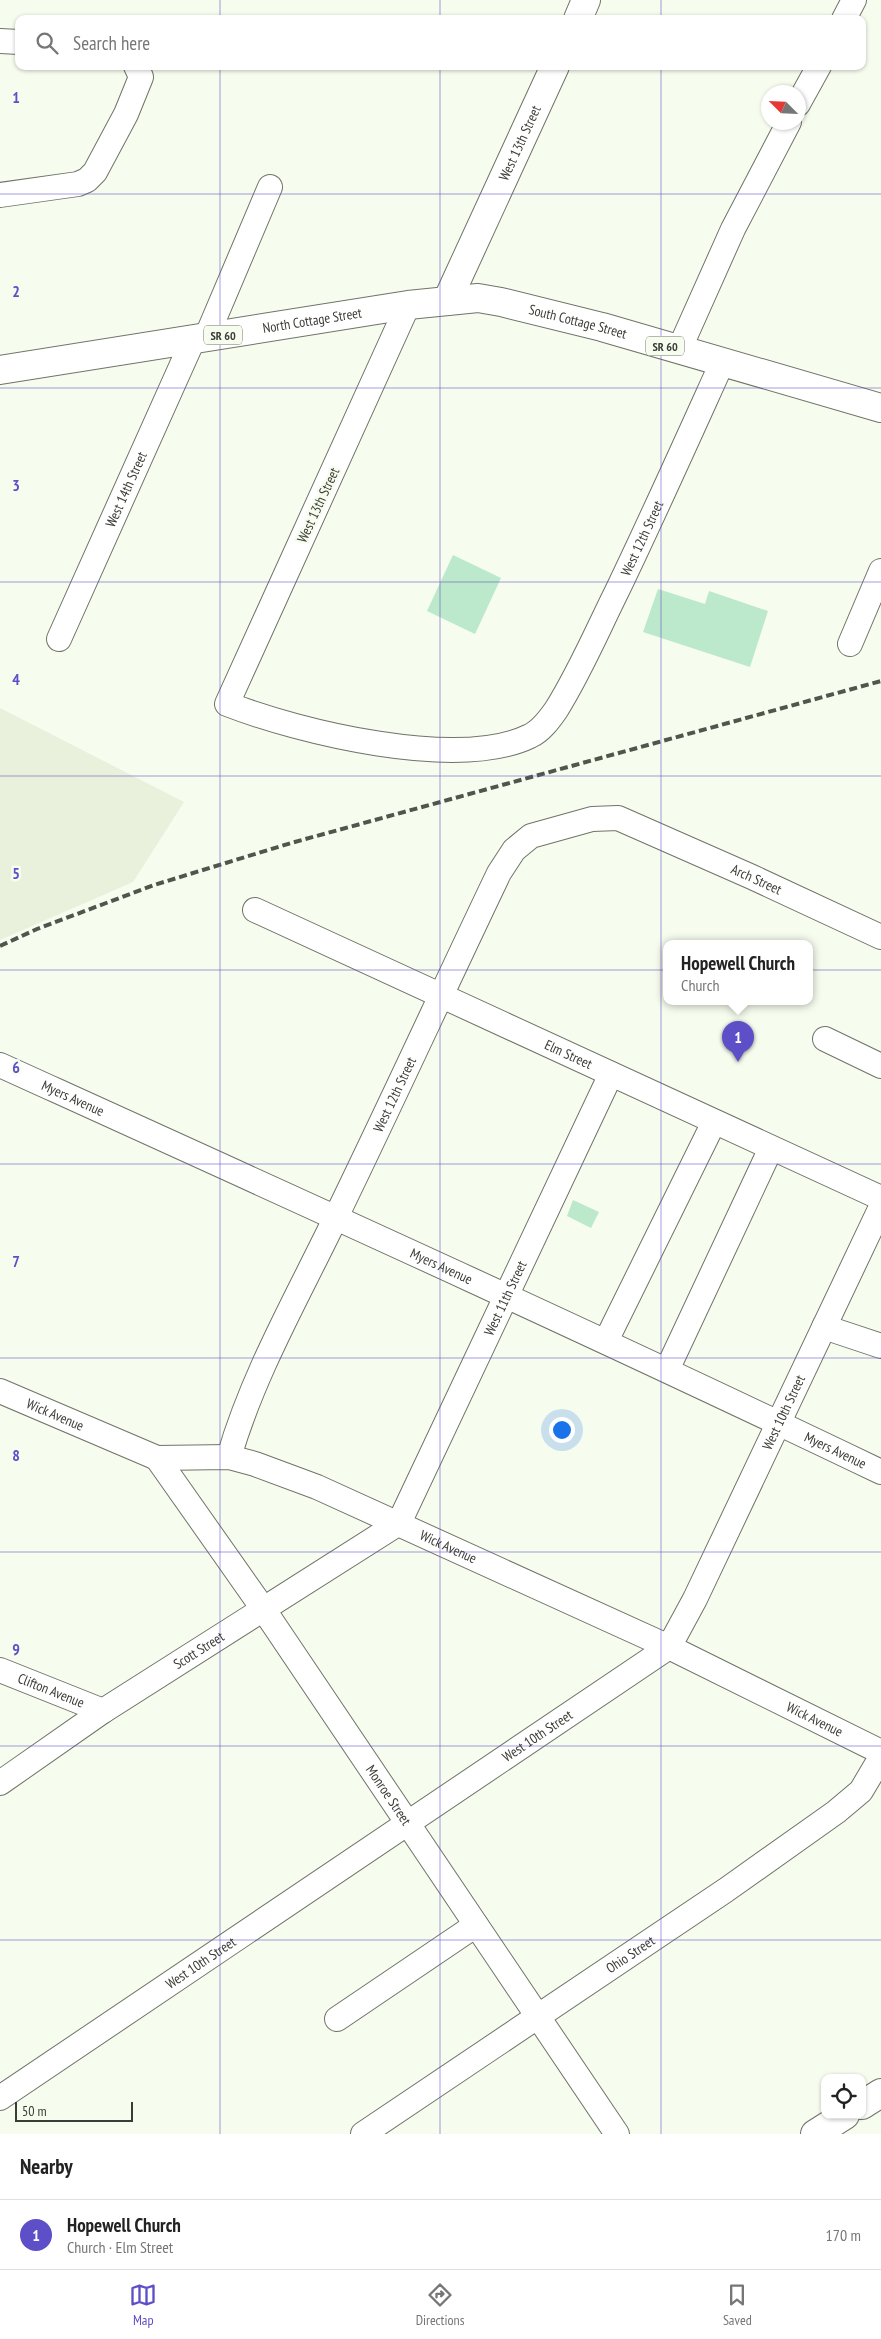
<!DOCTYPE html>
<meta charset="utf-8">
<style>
:root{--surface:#fff;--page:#f6f6f6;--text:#222;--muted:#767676;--line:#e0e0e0;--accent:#5d4fc7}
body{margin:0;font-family:"PT Sans Narrow",sans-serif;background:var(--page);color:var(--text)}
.controls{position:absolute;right:15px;bottom:15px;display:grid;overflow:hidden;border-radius:10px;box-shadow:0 1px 4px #0004}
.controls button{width:45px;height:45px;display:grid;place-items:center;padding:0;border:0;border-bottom:1px solid var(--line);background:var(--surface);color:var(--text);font:25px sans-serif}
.compass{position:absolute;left:761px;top:85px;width:45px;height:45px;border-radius:50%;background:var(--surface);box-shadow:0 1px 4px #0004;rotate:294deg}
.scale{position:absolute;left:15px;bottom:12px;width:118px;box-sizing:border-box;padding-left:5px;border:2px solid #3b3d37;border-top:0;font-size:14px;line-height:18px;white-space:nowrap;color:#3b3d37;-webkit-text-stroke:4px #f6fcee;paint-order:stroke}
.you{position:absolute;left:561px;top:1429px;width:18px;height:18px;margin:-12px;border:4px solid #fff;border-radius:50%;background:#1a73e8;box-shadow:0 0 0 8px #1a73e833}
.badge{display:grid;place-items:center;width:32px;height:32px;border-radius:50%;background:var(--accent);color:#fff;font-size:16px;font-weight:700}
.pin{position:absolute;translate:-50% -41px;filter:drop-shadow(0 1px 2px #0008)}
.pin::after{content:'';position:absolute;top:26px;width:18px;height:15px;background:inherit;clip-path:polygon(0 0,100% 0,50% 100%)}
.popup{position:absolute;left:663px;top:940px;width:150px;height:65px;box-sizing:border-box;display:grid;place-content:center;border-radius:10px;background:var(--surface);filter:drop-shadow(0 1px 4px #0005);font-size:16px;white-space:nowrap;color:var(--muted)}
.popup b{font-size:19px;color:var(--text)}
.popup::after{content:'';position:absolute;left:50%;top:100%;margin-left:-10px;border:10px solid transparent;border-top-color:var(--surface)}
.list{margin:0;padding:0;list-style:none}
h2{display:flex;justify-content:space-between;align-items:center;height:65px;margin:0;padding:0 20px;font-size:21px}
h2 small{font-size:16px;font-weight:400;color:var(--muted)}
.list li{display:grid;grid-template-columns:32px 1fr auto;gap:15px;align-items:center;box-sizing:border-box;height:70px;padding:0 20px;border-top:1px solid var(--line)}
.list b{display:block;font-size:19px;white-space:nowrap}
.list p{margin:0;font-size:16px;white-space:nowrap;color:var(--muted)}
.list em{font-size:16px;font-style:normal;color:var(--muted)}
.icon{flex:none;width:28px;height:28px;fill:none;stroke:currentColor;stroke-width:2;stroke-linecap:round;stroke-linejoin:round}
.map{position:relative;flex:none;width:881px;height:2134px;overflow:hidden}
.search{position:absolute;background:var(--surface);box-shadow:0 1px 4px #0004;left:15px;right:15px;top:15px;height:55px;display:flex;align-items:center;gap:12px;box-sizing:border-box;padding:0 18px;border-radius:10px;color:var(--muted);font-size:19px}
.sheet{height:135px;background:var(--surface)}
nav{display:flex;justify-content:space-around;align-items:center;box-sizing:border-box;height:70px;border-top:1px solid var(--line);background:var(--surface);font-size:14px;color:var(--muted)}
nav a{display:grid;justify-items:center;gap:2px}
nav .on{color:var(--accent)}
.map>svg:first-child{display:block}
.built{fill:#e9f1dc}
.building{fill:#bce8cb}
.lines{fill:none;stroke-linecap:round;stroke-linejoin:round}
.minor-casing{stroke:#6f7468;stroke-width:26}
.major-casing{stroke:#6f7468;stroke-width:30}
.minor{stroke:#fff;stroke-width:24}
.major{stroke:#fff;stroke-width:28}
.rail{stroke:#52554e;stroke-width:4;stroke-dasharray:8 4;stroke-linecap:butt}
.grid{fill:none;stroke:#5d4fc7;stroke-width:1;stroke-opacity:0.55}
.labels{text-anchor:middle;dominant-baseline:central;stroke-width:5;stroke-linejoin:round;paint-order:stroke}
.shield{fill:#f6fcee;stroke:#73766e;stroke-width:1}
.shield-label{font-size:12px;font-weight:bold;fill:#3b3d37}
.street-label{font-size:14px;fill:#3b3d37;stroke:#f6fcee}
.grid-label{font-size:16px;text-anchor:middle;font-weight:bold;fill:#5d4fc7;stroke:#f6fcee;stroke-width:5;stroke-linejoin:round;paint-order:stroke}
</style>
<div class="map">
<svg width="881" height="2134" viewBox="0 0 881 2134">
<rect width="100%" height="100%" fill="#f6fcee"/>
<!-- built -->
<polygon class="built" points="0,708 184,802 133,882 0,940"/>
<!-- building -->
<g class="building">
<polygon points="453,555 501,578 475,634 427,611"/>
<polygon points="658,589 705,604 709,591 768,611 750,667 643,632"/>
<polygon points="573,1200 599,1212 591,1228 567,1216"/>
</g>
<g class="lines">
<!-- minor casing -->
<g class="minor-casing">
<g id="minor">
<polyline points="844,19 854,0"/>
<polyline points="0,41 19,42"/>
<polyline points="798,104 819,66"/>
<polyline points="0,195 78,184 87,180 95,172 126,114 141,77 136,66"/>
<path id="s1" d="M408,305L227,704C299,732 458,771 530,736C541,731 549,720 556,710C580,672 598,629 618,589C654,514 688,438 722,363"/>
<polyline points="206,338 270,187"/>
<polyline points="679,350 733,229 789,122"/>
<path id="s2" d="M59,639L193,340"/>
<polyline points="850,644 881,571"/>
<path id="s3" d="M255,910L881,1198"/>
<polyline points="825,1039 881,1066"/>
<path id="s4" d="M0,1065C295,1199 589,1332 881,1472"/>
<polyline points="824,1327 881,1346"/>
<polyline points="606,1341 714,1122"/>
<polyline points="667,1370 771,1148"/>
<path id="s5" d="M0,1391L157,1458L229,1457L255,1464L317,1487L669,1647L881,1752"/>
<path id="s6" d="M229,1457C253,1374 298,1296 335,1219C391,1104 444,988 499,873L514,850L531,836L592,819L618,818L752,877L881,937"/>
<path id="s7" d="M157,1458L264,1610L617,2134"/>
<path id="s8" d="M0,1670L103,1711"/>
<path id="s9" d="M0,1783L103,1711L399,1523L611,1074"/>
<polyline points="337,2019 476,1925"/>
<path id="s10" d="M0,2098L669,1647L695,1599L881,1207"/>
<path id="s11" d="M363,2134L726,1890L836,1812L861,1791L881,1757"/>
</g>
</g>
<!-- major casing -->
<g class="major-casing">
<g id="major">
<polyline points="578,19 586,0"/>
<path id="s12" d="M447,301L555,66"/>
<path id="s13" d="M0,370L408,305L478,298L501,302L602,327L881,408"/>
<polyline points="862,2105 881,2093"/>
<polyline points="815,2134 845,2115"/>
</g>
</g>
<!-- minor -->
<use href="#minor" class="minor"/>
<!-- major -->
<use href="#major" class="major"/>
<!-- rail -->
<polyline class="rail" points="0,946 37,929 154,885 291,843 881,681"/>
</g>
<!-- grid -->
<path class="grid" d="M220,0V19M440,0V19M661,0V19M220,66V2134M440,66V2134M661,66V2134M0,194H881M0,388H881M0,582H881M0,776H881M0,970H881M0,1164H881M0,1358H881M0,1552H881M0,1746H881M0,1940H881"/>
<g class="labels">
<!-- shield labels -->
<g class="shield">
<rect x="204" y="325.5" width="38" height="19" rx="4"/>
<rect x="646" y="336.5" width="38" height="19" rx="4"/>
</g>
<g class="shield-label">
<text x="223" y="335">SR 60</text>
<text x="665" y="346">SR 60</text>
</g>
<!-- street labels -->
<g class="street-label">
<text stroke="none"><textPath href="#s12" startOffset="174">West 13th Street</textPath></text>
<text stroke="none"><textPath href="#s13" startOffset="316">North Cottage Street</textPath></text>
<text stroke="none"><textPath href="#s13" startOffset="586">South Cottage Street</textPath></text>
<text stroke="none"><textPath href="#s2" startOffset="164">West 14th Street</textPath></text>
<text transform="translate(318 505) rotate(-65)">West 13th Street</text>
<text stroke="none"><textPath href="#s1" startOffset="978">West 12th Street</textPath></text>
<text stroke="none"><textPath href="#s6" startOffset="934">Arch Street</textPath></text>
<text stroke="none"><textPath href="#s3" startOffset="345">Elm Street</textPath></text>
<text stroke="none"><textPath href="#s6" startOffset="399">West 12th Street</textPath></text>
<text stroke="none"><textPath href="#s4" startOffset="80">Myers Avenue</textPath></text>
<text stroke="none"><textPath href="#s4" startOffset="485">Myers Avenue</textPath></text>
<text stroke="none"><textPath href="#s9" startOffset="725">West 11th Street</textPath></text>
<text stroke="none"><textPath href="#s10" startOffset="1068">West 10th Street</textPath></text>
<text stroke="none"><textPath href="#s5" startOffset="60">Wick Avenue</textPath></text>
<text stroke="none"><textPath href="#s4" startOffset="920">Myers Avenue</textPath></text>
<text stroke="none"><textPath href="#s5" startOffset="480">Wick Avenue</textPath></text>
<text stroke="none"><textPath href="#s9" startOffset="239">Scott Street</textPath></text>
<text stroke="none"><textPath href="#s8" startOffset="55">Clifton Avenue</textPath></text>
<text stroke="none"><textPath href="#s5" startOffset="885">Wick Avenue</textPath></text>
<text stroke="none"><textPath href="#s10" startOffset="648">West 10th Street</textPath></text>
<text stroke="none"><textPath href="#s7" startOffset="409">Monroe Street</textPath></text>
<text stroke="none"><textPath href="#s11" startOffset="322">Ohio Street</textPath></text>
<text stroke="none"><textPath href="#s10" startOffset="242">West 10th Street</textPath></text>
</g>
</g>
<g class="grid-label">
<text x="16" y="103">1</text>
<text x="16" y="297">2</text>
<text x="16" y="491">3</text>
<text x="16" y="685">4</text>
<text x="16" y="879">5</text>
<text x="16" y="1073">6</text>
<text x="16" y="1267">7</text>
<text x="16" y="1461">8</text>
<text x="16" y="1655">9</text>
</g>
</svg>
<div class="controls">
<button><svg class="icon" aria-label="locate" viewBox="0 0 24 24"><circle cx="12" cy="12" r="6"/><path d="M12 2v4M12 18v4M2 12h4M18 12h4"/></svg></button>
</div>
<svg class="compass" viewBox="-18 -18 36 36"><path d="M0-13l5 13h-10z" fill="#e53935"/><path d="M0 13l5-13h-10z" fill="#767676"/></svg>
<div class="scale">50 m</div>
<div class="you"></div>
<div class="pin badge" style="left:738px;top:1062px">1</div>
<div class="popup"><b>Hopewell Church</b>Church</div>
<div class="search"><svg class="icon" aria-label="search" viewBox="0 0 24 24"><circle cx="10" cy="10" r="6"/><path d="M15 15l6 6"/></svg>Search here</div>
</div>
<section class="sheet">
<h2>Nearby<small></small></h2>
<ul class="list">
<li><span class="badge">1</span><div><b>Hopewell Church</b><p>Church · Elm Street</p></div><em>170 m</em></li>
</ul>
</section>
<nav>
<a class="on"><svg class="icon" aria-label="map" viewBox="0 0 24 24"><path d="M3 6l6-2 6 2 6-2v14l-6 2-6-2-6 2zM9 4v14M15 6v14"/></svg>Map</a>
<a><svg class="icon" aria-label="directions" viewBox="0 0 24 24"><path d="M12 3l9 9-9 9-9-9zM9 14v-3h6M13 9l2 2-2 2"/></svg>Directions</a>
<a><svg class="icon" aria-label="saved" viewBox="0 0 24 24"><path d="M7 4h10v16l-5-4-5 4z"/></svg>Saved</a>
</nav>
